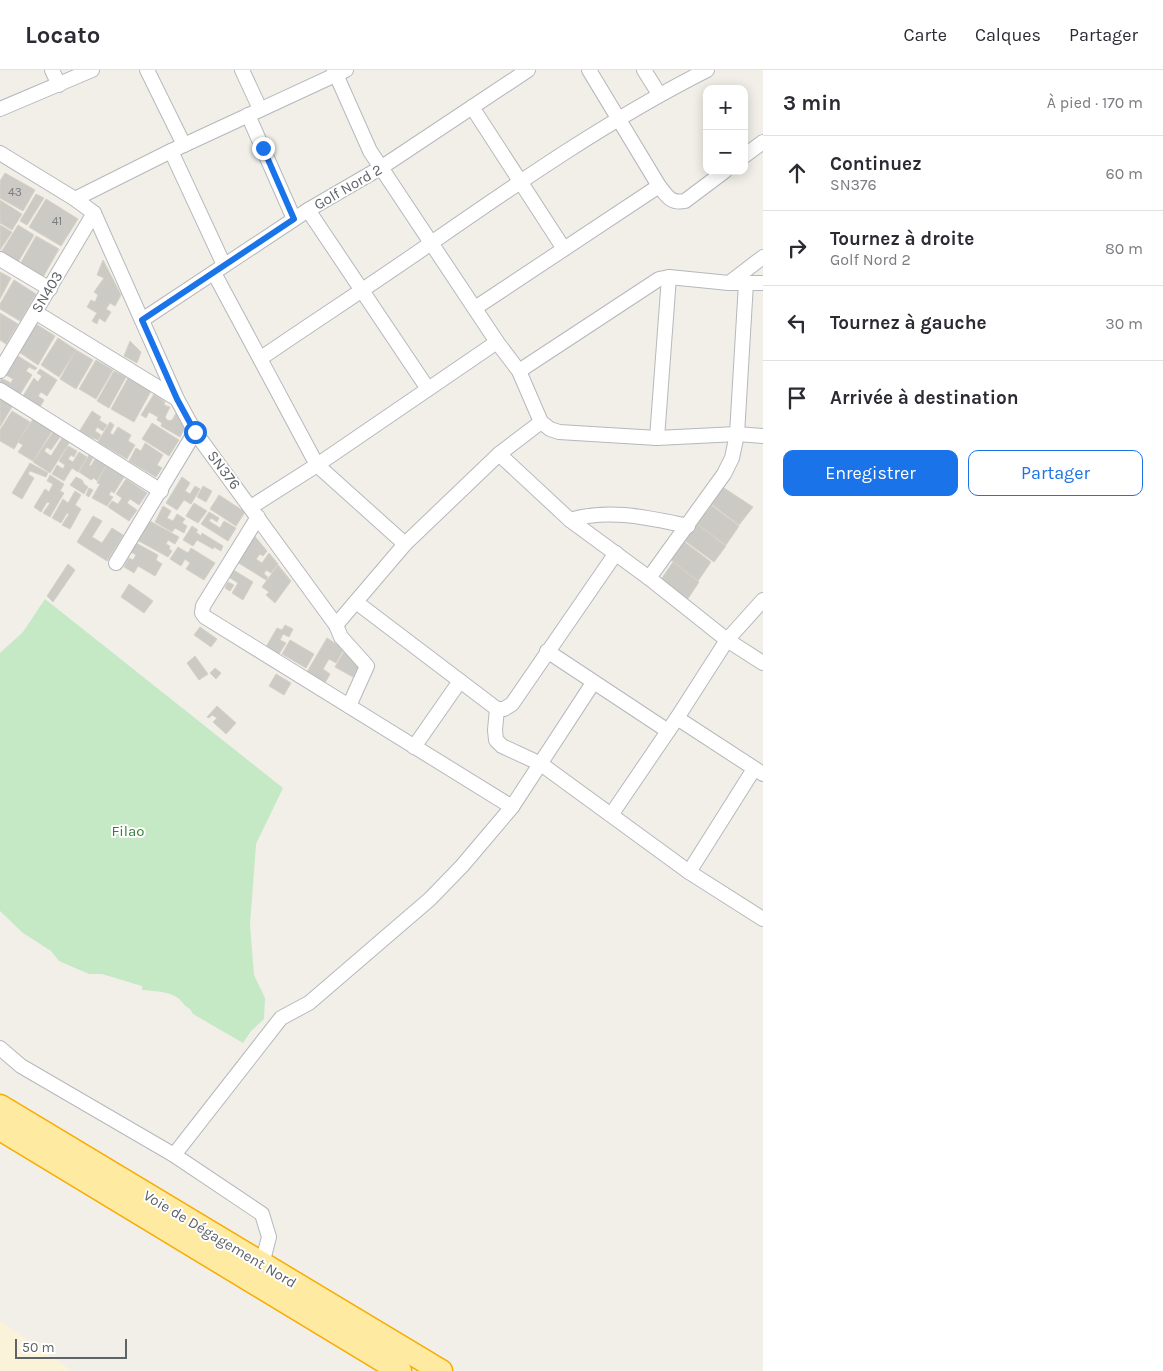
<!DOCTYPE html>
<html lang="fr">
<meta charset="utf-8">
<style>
:root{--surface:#fff;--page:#f7f7f7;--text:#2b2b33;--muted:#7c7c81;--line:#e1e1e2;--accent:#1a73e8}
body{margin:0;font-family:Karla,sans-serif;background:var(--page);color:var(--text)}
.controls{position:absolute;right:15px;top:15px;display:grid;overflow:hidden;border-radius:10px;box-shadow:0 2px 12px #0003}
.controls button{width:45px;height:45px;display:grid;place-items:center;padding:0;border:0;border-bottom:1px solid var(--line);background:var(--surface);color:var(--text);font:25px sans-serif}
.scale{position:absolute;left:15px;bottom:12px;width:112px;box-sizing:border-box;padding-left:5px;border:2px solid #5f6368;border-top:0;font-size:14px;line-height:18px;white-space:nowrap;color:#5f6368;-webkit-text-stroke:4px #fff;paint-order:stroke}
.stop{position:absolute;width:15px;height:15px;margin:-11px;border:4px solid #1a73e8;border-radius:50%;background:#fff}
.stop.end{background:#1a73e8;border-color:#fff;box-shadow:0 1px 5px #0008}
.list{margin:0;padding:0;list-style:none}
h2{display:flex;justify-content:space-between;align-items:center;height:65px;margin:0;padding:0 20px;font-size:21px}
h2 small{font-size:16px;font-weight:400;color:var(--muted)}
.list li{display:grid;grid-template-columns:32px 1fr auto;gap:15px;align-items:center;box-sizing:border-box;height:75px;padding:0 20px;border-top:1px solid var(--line)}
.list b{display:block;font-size:19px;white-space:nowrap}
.list p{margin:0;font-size:16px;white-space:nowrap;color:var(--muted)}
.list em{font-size:16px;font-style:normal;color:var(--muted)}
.actions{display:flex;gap:10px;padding:15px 20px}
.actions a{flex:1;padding:11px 0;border:1px solid var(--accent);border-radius:10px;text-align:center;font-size:18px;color:var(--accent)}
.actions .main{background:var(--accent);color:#fff}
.icon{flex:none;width:28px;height:28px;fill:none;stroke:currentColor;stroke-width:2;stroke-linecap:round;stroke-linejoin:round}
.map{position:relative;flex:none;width:763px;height:1301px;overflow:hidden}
header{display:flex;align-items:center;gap:30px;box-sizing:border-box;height:70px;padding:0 25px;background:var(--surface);border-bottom:1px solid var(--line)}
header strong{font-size:24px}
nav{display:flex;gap:28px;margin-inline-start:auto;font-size:18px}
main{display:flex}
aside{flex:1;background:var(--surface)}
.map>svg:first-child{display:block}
.green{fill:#c5e8c5}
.sand{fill:#fbf3d9}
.building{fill:#cccac5;stroke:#d6d1c6}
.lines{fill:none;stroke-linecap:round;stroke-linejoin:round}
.minor-casing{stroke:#b5b8bc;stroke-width:16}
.trunk-casing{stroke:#f9ab00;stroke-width:25}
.minor{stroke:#fff;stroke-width:14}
.trunk{stroke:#feeaa1;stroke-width:22}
.route{stroke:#1a73e8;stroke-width:6}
.labels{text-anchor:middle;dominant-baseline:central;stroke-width:4;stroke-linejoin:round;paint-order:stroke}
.number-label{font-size:12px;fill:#7a7d7f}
.street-label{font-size:15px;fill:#5f6368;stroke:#fff}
.park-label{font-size:15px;fill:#348238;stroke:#fff}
</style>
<header>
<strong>Locato</strong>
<nav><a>Carte</a><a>Calques</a><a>Partager</a></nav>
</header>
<main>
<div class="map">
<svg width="763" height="1301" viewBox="0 0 763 1301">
<rect width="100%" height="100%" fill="#f1efe8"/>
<!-- green -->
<path class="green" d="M45,529L283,718L256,774L250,855L254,905L265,928L264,949L251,961L243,973L193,944L190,939C184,936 183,932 178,928C169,921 153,921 142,920V916L102,904H89L59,891L51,881L23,863L0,841V583L23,562Z"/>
<!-- sand -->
<polygon class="sand" points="0,1251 72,1301 0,1301"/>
<!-- building -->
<g class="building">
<polygon points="5,103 35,120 23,141 0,128 0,111"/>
<polygon points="36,124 44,128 27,155 20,151"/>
<polygon points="46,129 78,149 61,176 29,157"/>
<polygon points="0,130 22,144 12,160 0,153"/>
<polygon points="0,155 12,162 0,180"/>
<polygon points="18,155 34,165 17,194 0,184"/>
<polygon points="36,166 59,179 42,209 19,196"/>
<polygon points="103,190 121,225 115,236 110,233 106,239 111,242 105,252 99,248 97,254 92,251 97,243 87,237 91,230 95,232 98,225 94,222 104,208 97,205"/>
<polygon points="0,202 11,208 0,229"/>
<polygon points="14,210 36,224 20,251 0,239 0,234"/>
<polygon points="0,243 18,254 6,274 0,270"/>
<polygon points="36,254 55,266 38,295 19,282"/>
<polygon points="58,268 76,280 59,307 41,295"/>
<polygon points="130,271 141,282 137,293 124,286"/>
<polygon points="76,280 93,290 76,319 60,309"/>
<polygon points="15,284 37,298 35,300 29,297 26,301 32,305 19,326 0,315 1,308 11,313 13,309 4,304"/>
<polygon points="96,290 113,300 96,329 79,319"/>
<polygon points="40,299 57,310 47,326 41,322 38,326 44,330 40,337 23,326 34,308 38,312 42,306 37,303"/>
<polygon points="114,301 126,307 109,338 97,331"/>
<polygon points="128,308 151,321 134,352 111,339"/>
<polygon points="154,324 165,332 164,335 170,337 165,347 167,350 170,351 173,349 176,343 185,358 180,367 161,356 162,353 157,350 158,347 149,342 146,348 141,345"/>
<polygon points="0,327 13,335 0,357"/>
<polygon points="12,341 30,352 14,379 0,371 0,360"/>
<polygon points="92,341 101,347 99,350 107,355 103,361 97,357 95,361 101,365 98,370 79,362"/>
<polygon points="33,349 52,361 33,391 18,382 23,375 18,372"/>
<polygon points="110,352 114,355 110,363 113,365 118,357 131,365 128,371 135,375 127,389 98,372"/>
<polygon points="152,353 179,370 169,386 142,369"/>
<polygon points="53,362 60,367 51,380 47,377 44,381 51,386 62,368 69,373 50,403 33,392"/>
<polygon points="145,373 163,385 157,395 162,398 156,407 129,391 136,378 141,381"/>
<polygon points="68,376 77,381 74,387 71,385 68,389 73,392 79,382 87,387 78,402 72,398 64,411 52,404 57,395 63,399 65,395 59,391"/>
<polygon points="89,385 93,388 89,395 91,396 95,389 106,395 97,411 94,408 91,410 79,402"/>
<polygon points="30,393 48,403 46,407 30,401 28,404 34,408 22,429 12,423"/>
<polygon points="106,396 124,407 114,423 111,421 109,425 113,427 107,436 92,428 100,414 97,413"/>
<polygon points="50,405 64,414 60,421 64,423 50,447 43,443 50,433 47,432 41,442 34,437 45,419 49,422 53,414 47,411"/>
<polygon points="76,407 82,410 84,414 88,417 84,424 70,415"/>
<polygon points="182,407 190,413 185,421 190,424 195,416 200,419 191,434 184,430 177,440 166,433"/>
<polygon points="126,409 147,423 139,435 130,429 127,433 137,440 129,451 108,437 112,431 118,434 122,428 116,424"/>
<polygon points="203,416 212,421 206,432 197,427"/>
<polygon points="721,416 753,437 739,455 710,433"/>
<polygon points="89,418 93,420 89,427 86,425"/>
<polygon points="75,421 81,425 75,435 81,439 70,459 62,455 69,444 67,443 61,453 52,448 63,429 68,433"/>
<polygon points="219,425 245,442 236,456 210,439"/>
<polygon points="194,433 207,441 198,453 186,446"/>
<polygon points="711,435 739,456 726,475 697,454 701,449 699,448 704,442 706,443"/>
<polygon points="163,436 171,441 167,448 173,451 177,444 185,449 182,453 187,456 184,463 175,458 172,462 155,452"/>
<polygon points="209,442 219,448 217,452 211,448 209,451 220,458 224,451 236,458 228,471 201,454"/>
<polygon points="93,446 102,451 92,467 102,473 112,458 123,465 107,491 77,472"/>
<polygon points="148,450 179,467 175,474 168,470 166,474 170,476 169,479 172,481 168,487 137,470"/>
<polygon points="697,454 726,476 714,492 684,470"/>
<polygon points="192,456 198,460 196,462 201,466 202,463 223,476 221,481 214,477 213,479 197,470 193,476 183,470"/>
<polygon points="253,464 267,481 263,486 260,484 256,489 262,493 269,483 278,494 271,503 266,500 264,504 268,507 266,510 237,492"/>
<polygon points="682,470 711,492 698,511 670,489"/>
<polygon points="136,473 158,485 156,490 162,494 155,506 138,496 134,503 124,497 129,488 133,490 136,485 131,482"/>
<polygon points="178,477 188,483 191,478 215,493 204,510 186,499 190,493 185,489 181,496 170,489"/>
<polygon points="673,492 699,512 687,530 660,511"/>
<polygon points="68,494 75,500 53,532 47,526"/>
<polygon points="278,495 291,511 275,533 266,525 269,522 262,517"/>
<polygon points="232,499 253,512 243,530 232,523 238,513 227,506"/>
<polygon points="228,512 234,515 230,521 225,518"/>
<polygon points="129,514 153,531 144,543 121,527"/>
<polygon points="285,555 293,559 289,567 283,564 280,570 286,573 279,584 266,577 277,558 282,560"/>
<polygon points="200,557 217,569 211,577 194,565"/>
<polygon points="327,568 344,579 336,593 329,589 323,599 330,604 325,613 307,602"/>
<polygon points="290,570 314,584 306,598 282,584"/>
<polygon points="345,580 361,593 353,607 335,597"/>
<polygon points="195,586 208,604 199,610 187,593"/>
<polygon points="215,598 221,603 216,609 210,603"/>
<polygon points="276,604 291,613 284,625 269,616"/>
<polygon points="217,636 236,653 226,664 213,652 217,648 212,645 209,648 207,647"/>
</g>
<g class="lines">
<!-- minor casing -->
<g class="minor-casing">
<g id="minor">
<polyline points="52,0 59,15"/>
<polyline points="147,0 184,75"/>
<polyline points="242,0 260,39"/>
<polyline points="334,0 370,81 497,272 519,301 541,352 550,359 559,362 657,368 737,364 763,366"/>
<path d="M589,0L659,116C667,126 671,134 685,131L725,101"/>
<polyline points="644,0 659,24"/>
<polyline points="472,37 564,179"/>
<polyline points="0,39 92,0"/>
<polyline points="248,45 294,149"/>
<polyline points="171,81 224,195"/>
<polyline points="0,83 75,129 94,143 177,329 195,362 336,555 405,474 499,384 541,352"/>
<polyline points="744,86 763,72"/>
<polyline points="75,129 171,81 346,0"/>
<polyline points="308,140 428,319"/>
<polyline points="0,189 50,219"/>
<polyline points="214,203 317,395 405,474"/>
<polyline points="729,213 763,187"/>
<polyline points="475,238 659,116"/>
<polyline points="35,242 177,329"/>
<polyline points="142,250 308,140 382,97 528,0"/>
<path d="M261,288C318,249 377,211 434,171C522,110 610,49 707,0"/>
<polyline points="0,301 94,143"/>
<polyline points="519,301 659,209 669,207 729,213 763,213"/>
<polyline points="0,320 161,421"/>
<polyline points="657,368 669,207"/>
<polyline points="499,384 570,450 649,508 727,570 763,593"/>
<polyline points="251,437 317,395 497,272"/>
<polyline points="258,447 203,536 202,543 205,547 512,737"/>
<path d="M570,450C609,438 649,448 688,456"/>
<polyline points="116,493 195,362"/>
<polyline points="649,508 724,404 732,388 737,364 746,213"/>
<polyline points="356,532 497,639 504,639 512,634 616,483"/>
<polyline points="336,555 341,567 367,596 349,636"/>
<polyline points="547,581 668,661"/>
<polyline points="497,639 495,660 496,670 502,676 541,694 689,802 763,849"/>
<polyline points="677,648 763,704"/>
<polyline points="414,677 460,611"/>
<polyline points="611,745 677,648 727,570 763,530"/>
<polyline points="689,802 754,699"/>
<polyline points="0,978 21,996 174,1085 262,1144 269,1167 262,1194"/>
<polyline points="174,1085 281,948 309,933 430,829 462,796 512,737 593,613"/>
</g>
</g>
<!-- trunk casing -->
<g class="trunk-casing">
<g id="trunk">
<polyline points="0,1036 441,1301"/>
<polyline points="0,1059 400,1301"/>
</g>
</g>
<!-- minor -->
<use href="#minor" class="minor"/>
<!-- trunk -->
<use href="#trunk" class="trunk"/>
</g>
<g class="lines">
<!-- route -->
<polyline class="route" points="195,362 177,329 142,250 294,149 263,78"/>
</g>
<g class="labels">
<!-- number labels -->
<g class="number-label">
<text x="15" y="122">43</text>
<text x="57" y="151">41</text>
</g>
<!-- street labels -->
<g class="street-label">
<text transform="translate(348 117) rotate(-30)">Golf Nord 2</text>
<text transform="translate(47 222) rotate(-59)">SN403</text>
<text transform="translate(224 400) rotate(53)">SN376</text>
<text transform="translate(220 1169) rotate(31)">Voie de Dégagement Nord</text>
</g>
<!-- park labels -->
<g class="park-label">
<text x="128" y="761">Filao</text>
</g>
</g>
</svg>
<div class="controls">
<button>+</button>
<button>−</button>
</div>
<div class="scale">50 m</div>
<div class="stop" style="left:195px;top:362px"></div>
<div class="stop end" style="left:263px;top:78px"></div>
</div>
<aside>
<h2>3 min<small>À pied · 170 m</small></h2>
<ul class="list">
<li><svg class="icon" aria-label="ahead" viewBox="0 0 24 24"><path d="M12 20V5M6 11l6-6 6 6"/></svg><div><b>Continuez</b><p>SN376</p></div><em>60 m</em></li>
<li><svg class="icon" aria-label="right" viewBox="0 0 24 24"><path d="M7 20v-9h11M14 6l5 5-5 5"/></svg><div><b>Tournez à droite</b><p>Golf Nord 2</p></div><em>80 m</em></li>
<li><svg class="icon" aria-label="left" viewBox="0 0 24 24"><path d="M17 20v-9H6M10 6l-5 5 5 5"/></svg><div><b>Tournez à gauche</b></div><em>30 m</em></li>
<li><svg class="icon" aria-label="arrive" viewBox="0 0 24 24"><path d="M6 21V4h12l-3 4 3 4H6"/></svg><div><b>Arrivée à destination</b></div></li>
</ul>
<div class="actions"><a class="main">Enregistrer</a><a>Partager</a></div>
</aside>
</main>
